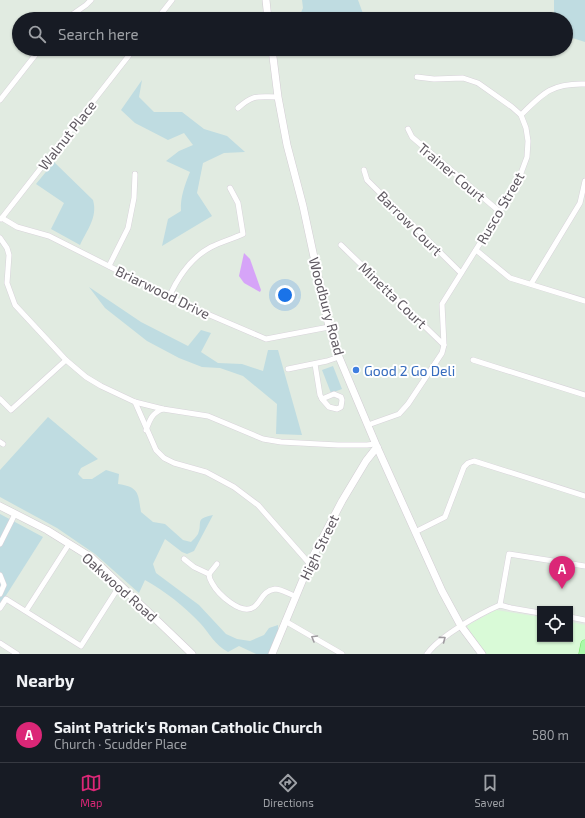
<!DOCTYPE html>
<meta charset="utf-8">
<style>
:root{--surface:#171b24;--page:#20242c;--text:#f1f3f6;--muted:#9ea1a6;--line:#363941;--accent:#db2777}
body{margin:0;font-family:"Exo 2",sans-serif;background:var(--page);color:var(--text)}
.controls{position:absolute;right:12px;bottom:12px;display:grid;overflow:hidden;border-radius:0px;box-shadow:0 1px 3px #0004}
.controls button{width:36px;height:36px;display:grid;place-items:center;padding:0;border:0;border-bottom:1px solid var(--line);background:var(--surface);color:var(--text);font:20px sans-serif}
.you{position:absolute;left:285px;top:295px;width:14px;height:14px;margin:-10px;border:3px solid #fff;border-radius:50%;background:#1a73e8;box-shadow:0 0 0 6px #1a73e833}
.badge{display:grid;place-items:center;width:26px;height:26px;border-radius:50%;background:var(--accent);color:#fff;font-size:13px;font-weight:700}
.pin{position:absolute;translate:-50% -33px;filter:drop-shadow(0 1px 2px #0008)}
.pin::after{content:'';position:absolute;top:21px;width:14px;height:12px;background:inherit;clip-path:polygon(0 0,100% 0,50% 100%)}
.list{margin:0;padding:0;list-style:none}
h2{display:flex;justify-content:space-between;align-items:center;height:52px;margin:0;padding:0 16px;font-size:17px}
h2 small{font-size:13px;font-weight:400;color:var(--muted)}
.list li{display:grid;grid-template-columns:26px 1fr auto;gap:12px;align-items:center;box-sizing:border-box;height:56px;padding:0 16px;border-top:1px solid var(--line)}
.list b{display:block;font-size:15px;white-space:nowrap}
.list p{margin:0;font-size:13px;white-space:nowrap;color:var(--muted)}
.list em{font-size:13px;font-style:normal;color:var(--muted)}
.icon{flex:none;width:22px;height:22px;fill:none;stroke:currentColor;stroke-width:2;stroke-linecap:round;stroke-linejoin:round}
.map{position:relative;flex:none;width:585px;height:654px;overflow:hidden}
.search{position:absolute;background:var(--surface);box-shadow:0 1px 3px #0004;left:12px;right:12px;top:12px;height:44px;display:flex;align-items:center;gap:10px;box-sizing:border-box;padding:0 14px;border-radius:22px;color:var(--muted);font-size:15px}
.sheet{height:108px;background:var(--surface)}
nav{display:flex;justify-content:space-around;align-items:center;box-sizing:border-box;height:56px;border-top:1px solid var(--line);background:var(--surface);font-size:11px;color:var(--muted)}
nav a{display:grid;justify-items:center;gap:2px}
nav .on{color:var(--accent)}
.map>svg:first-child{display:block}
.commercial{fill:#d9fad7}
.green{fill:#bfdce1}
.water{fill:#d6a4f8}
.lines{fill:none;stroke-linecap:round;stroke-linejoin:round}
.minor-casing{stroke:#d8d3da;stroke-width:6}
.secondary-casing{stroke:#d2ccd3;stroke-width:8}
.primary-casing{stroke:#70e560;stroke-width:9}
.minor{stroke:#fff;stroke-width:5}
.secondary{stroke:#fff;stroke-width:7}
.primary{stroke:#a9f8a9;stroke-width:8}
.oneway{stroke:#9f9ba0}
.shop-dot{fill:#3f7fe0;stroke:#fff;stroke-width:1.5}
.labels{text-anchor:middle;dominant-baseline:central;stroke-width:4;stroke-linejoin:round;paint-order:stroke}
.street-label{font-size:14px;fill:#5f5961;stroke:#fff}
.shop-label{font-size:14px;fill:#366cbe;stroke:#fff;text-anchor:start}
</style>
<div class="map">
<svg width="585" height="654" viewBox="0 0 585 654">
<rect width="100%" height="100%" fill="#e1ebe1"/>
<!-- commercial -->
<polygon class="commercial" points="496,610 540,617 540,639 570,639 570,622 585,625 585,654 486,654 479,646 467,626"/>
<!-- green -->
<g class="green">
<polygon points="302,0 358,0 365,19 302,19 299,17 303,8"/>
<polygon points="554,0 585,0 585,42 566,36 566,19 554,19"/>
<path d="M142,80L139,97L154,112H182L204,129L227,136L245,152L224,153L203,163L197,193L212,216L162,246L168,219L181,211C180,197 185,185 190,172L166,161L179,151L193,145L184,133L168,140L135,123L121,110Z"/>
<path d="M54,162L93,200C98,217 87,230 80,245L51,229L64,203L36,184Z"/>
<polygon points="89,287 141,322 188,346 201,330 211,333 201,352 218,363 242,364 263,371 268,350 278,350 302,435 276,434 277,404 243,376 220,368 202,367 179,358 147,341 105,308"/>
<polygon points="333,366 342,389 331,393 322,370"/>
<path d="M48,417L98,459L81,468L78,474L83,479H92L106,470L119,474L118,484C139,487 138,493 141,512L153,522L165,524L183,540L191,542C193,540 196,537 198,534C203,522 194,519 213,515L194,551L187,554L182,552L165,539L153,564L156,573L199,605L226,634L237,639L250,641L264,635L269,628L278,625V631L268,654H256L239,646L228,652C214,644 210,634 200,623C183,605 166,592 145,580L139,593L95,554L57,528L0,497V470Z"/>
<polygon points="0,514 43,537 0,605"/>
</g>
<!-- water -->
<polygon class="water" points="244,253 250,259 261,290 260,292 244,283 239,276"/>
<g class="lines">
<!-- minor casing -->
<g class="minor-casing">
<g id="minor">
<polyline points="66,19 86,5 91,0"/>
<polyline points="157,19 172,0"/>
<polyline points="0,100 40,49"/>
<path d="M238,108C254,94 257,97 278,97"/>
<path d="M521,115C543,93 552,83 585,84"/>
<polyline points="408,129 412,137 500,212"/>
<polyline points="364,170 367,180 461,273"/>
<polyline points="2,218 17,227 49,236 184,304 266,339 329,327"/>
<polyline points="1,219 134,49"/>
<polyline points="0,238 7,248 9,255 7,283 15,305 66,360 86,377 101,386 135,402 163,409 208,416 263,439 281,442 338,445 367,445 375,444"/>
<polyline points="341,245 444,345"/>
<polyline points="476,250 510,278 585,301"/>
<polyline points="109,266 128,228 134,198 135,174"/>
<polyline points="531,284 580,203 585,181"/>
<path d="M169,297C178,277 190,258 211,247C221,242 232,239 243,234L238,203L230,188"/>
<polyline points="473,360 585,395"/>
<polyline points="315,364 320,395 322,399"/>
<polyline points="288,369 327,361 339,357"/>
<polygon points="334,394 341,397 342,400 341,407 337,409 329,407 322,399"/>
<polyline points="0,399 11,410 66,360"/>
<polyline points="135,402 156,450 164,458 174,463 206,472 234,487 258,505 309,563"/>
<polyline points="368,425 399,414 408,404 442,353 444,345 442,304 517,184 527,157 528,141 526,128 521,115 512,107 478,83 463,78 434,79 417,77"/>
<path d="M146,430C150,419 152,413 163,409"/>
<polyline points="0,442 3,444"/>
<polyline points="415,532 445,517 464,467 468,463 474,461 585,496"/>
<polyline points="0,544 15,514"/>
<polyline points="184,559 194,567 209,574"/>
<path d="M209,574C209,577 210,580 212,583C218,594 241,616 254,607C262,601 262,591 275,589C281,589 289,594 295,596"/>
<polyline points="209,574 217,564"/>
<polyline points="0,575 4,585 0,594"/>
<polyline points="500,605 509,554 585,566"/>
<polyline points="500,605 511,608 540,613"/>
<polyline points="0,608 6,599 81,646 120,585"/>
<polyline points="26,611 69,544"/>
<polyline points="570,617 585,620"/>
<polyline points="285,621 342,654"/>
<polyline points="0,643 17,654"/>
<path d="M427,654C440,636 479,614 500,605"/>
</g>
</g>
<!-- secondary casing -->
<g class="secondary-casing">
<g id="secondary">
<polyline points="266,0 268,19"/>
<polyline points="272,49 278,97 287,145 303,206 329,327 339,357 377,447 442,591 461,626 482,654"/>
<polyline points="0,506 47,530 92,558 192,654"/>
<polyline points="272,654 311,560 342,501 366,461 377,447"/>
</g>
</g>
<!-- primary casing -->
<g class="primary-casing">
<polyline id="primary" points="583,654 585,644"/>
</g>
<!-- minor -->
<use href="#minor" class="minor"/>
<!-- secondary -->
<use href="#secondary" class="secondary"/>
<!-- primary -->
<use href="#primary" class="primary"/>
</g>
<!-- one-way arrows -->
<defs><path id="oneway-chevron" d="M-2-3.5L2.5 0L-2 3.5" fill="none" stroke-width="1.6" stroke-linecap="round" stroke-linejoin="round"/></defs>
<g class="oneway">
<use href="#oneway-chevron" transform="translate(314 638) rotate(-150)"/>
<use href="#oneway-chevron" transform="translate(443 639) rotate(-37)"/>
</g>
<!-- markers -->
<circle class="shop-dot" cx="356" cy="370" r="4"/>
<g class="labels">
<!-- street labels -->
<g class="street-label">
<text transform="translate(67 135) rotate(-52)">Walnut Place</text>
<text transform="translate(452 172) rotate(40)">Trainer Court</text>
<text transform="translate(500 208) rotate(-60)">Rusco Street</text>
<text transform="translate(410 223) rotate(45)">Barrow Court</text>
<text transform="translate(163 292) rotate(26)">Briarwood Drive</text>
<text transform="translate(393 295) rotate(44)">Minetta Court</text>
<text transform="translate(327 306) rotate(75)">Woodbury Road</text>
<text transform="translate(319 547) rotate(-64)">High Street</text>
<text transform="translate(120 587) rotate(42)">Oakwood Road</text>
</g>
<!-- shop labels -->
<g class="shop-label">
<text x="364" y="370">Good 2 Go Deli</text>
</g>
</g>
</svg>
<div class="controls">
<button><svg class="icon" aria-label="locate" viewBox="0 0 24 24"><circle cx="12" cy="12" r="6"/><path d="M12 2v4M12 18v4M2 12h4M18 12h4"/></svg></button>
</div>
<div class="you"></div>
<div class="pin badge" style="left:562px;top:589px">A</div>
<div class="search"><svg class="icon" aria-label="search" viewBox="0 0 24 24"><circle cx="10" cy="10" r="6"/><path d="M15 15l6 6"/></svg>Search here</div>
</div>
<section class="sheet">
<h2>Nearby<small></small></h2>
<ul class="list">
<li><span class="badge">A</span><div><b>Saint Patrick's Roman Catholic Church</b><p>Church · Scudder Place</p></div><em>580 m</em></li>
</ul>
</section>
<nav>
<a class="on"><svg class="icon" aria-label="map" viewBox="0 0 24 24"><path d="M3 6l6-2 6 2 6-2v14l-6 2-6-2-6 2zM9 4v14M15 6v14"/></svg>Map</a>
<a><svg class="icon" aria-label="directions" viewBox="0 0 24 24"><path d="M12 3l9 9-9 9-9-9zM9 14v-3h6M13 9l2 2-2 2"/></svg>Directions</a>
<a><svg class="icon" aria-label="saved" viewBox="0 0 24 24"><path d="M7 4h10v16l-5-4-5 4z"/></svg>Saved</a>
</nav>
